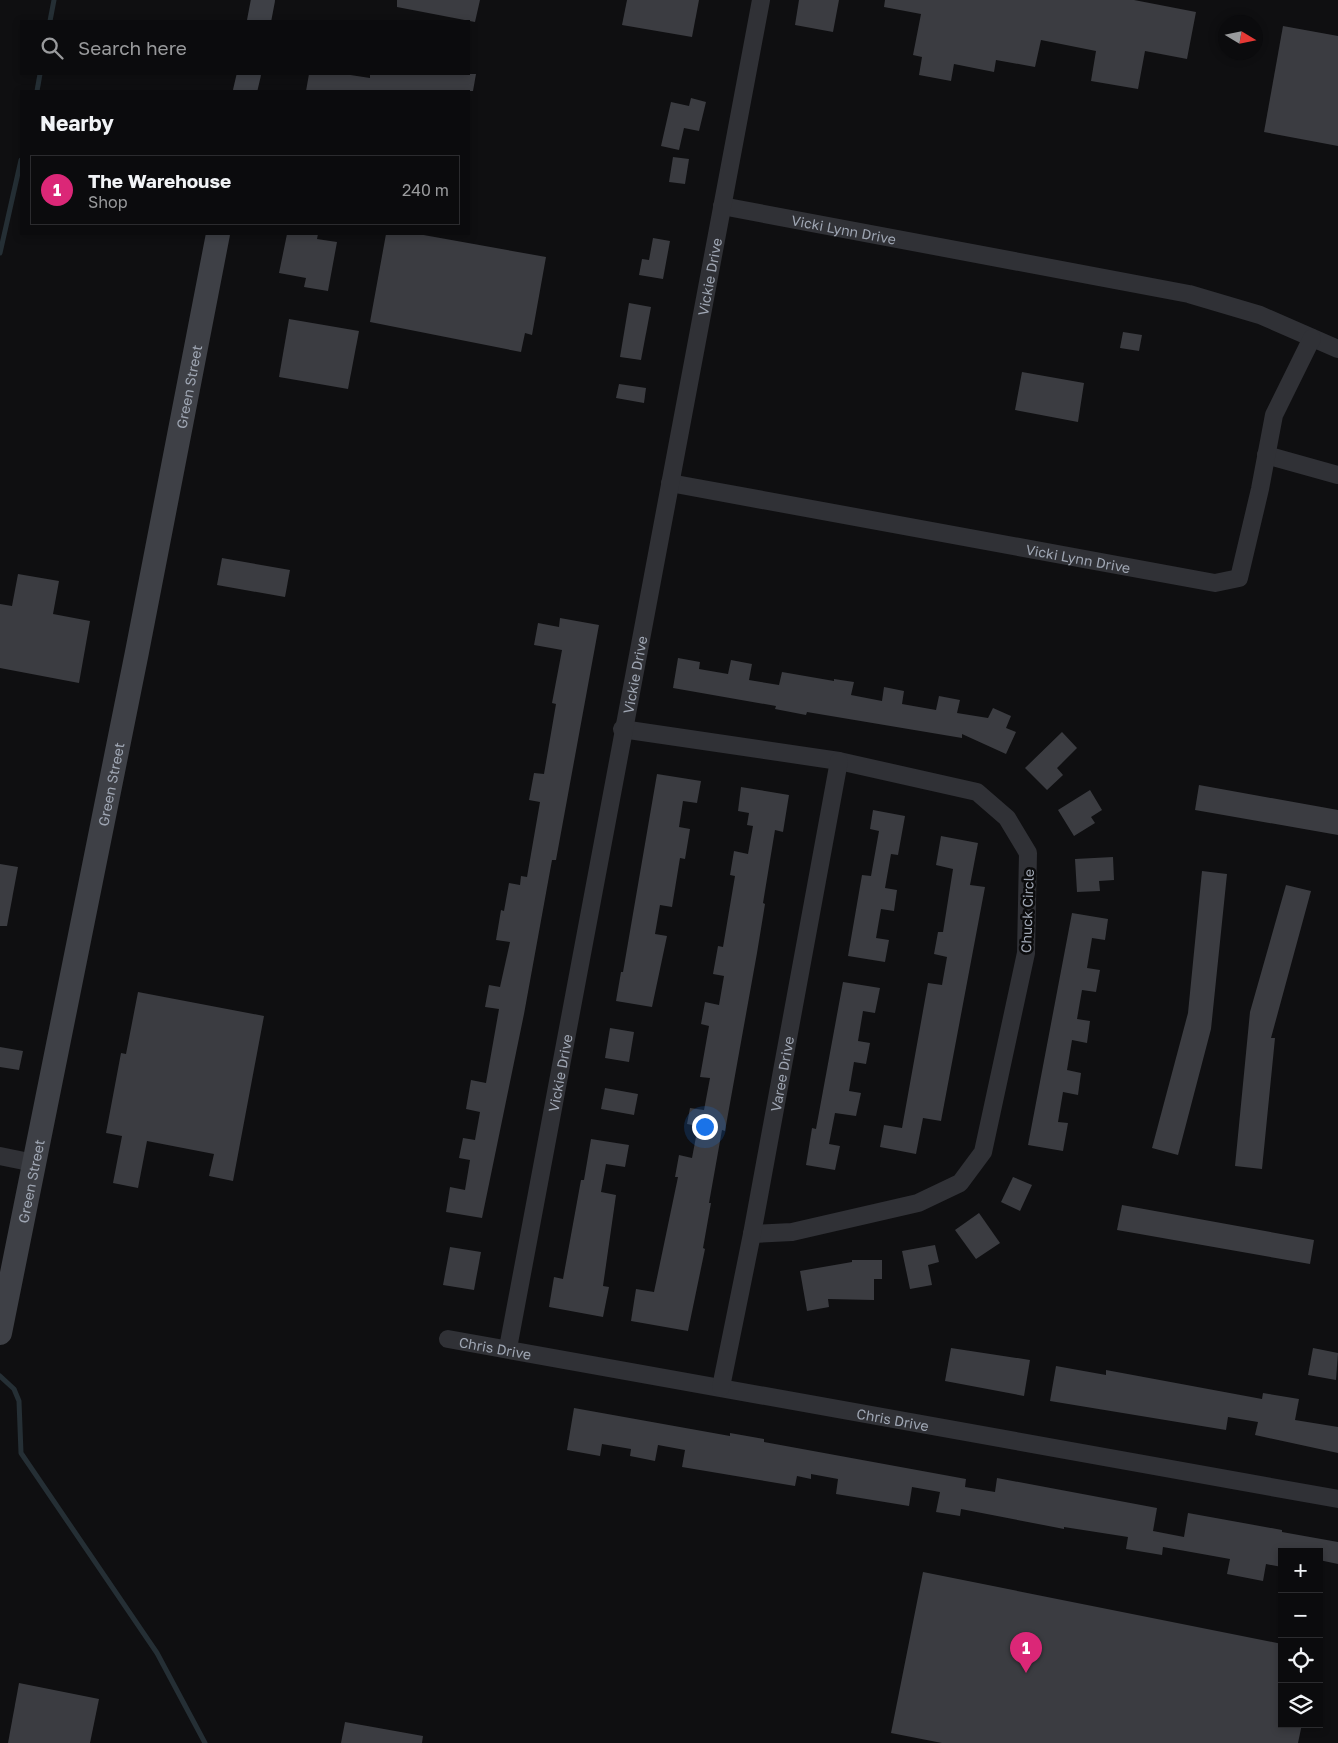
<!DOCTYPE html>
<meta charset="utf-8">
<style>
:root{--surface:#0b0b0d;--page:#19191b;--text:#f1f3f6;--muted:#9a9b9d;--line:#2b2b2e;--accent:#db2777}
body{margin:0;font-family:"Golos Text",sans-serif;background:var(--page);color:var(--text)}
.controls{position:absolute;right:15px;bottom:15px;display:grid;overflow:hidden;border-radius:0px;box-shadow:0 2px 8px #0003}
.controls button{width:45px;height:45px;display:grid;place-items:center;padding:0;border:0;border-bottom:1px solid var(--line);background:var(--surface);color:var(--text);font:25px sans-serif}
.compass{position:absolute;left:1218px;top:15px;width:45px;height:45px;border-radius:50%;background:var(--surface);box-shadow:0 2px 8px #0003;rotate:100deg}
.you{position:absolute;left:704px;top:1126px;width:18px;height:18px;margin:-12px;border:4px solid #fff;border-radius:50%;background:#1a73e8;box-shadow:0 0 0 8px #1a73e833}
.badge{display:grid;place-items:center;width:32px;height:32px;border-radius:50%;background:var(--accent);color:#fff;font-size:16px;font-weight:700}
.pin{position:absolute;translate:-50% -41px;filter:drop-shadow(0 1px 2px #0008)}
.pin::after{content:'';position:absolute;top:26px;width:18px;height:15px;background:inherit;clip-path:polygon(0 0,100% 0,50% 100%)}
.list{margin:0;padding:0;list-style:none}
h2{display:flex;justify-content:space-between;align-items:center;height:65px;margin:0;padding:0 20px;font-size:21px}
h2 small{font-size:16px;font-weight:400;color:var(--muted)}
.list li{display:grid;grid-template-columns:32px 1fr auto;gap:15px;align-items:center;box-sizing:border-box;height:70px;margin:0 10px 10px;padding:0 10px;border:1px solid var(--line);border-radius:0px}
.list b{display:block;font-size:19px;white-space:nowrap}
.list p{margin:0;font-size:16px;white-space:nowrap;color:var(--muted)}
.list em{font-size:16px;font-style:normal;color:var(--muted)}
.icon{flex:none;width:28px;height:28px;fill:none;stroke:currentColor;stroke-width:2;stroke-linecap:round;stroke-linejoin:round}
.map{position:relative;flex:none;width:1338px;height:1743px;overflow:hidden}
.search{position:absolute;background:var(--surface);box-shadow:0 2px 8px #0003;left:20px;top:20px;width:450px;height:55px;display:flex;align-items:center;gap:12px;box-sizing:border-box;padding:0 18px;border-radius:0px;color:var(--muted);font-size:19px}
.panel{position:absolute;background:var(--surface);box-shadow:0 2px 8px #0003;left:20px;top:90px;width:450px;height:145px;border-radius:0px}
.map>svg:first-child{display:block}
.lines{fill:none;stroke-linecap:round;stroke-linejoin:round}
.stream{stroke:#252f35;stroke-width:5}
.building{fill:#3b3c41}
.street{stroke:#303136;stroke-width:18}
.secondary{stroke:#3e4046;stroke-width:24}
.labels{text-anchor:middle;dominant-baseline:central;stroke-width:5;stroke-linejoin:round;paint-order:stroke}
.street-label{font-size:14px;fill:#9fa6b3;stroke:#0b0b0c}
</style>
<div class="map">
<svg width="1338" height="1743" viewBox="0 0 1338 1743">
<rect width="100%" height="100%" fill="#0f0f11"/>
<g class="lines">
<!-- stream -->
<g class="stream">
<polyline points="50,21 54,0"/>
<polyline points="37,91 40,74"/>
<polyline points="0,253 21,160"/>
<polyline points="0,1376 14,1389 19,1401 21,1453 157,1653 205,1743"/>
</g>
</g>
<!-- building -->
<g class="building">
<polygon points="397,0 480,0 475,22 397,7"/>
<polygon points="627,0 699,0 692,37 622,25"/>
<polygon points="799,0 839,0 833,32 795,25"/>
<polygon points="885,0 1134,0 1196,12 1187,59 1145,51 1138,89 1091,81 1096,51 1041,40 1035,67 996,60 994,72 954,64 951,81 919,75 922,57 913,55 921,14 884,7"/>
<polygon points="1283,26 1338,36 1338,146 1264,132"/>
<polygon points="309,74 344,74 370,78 370,74 476,74 473,91 306,91"/>
<polygon points="691,98 706,102 699,131 684,128 679,150 661,146 671,102 689,106"/>
<polygon points="673,157 689,159 685,184 669,182"/>
<polygon points="287,234 318,234 317,239 337,242 328,291 304,287 306,278 279,273"/>
<polygon points="386,234 418,234 546,257 532,335 525,333 521,352 370,322"/>
<polygon points="653,238 670,241 663,279 639,275 642,259 649,260"/>
<polygon points="629,303 651,307 641,360 620,357"/>
<polygon points="289,319 359,331 348,389 279,377"/>
<polygon points="1123,332 1142,335 1139,351 1120,348"/>
<polygon points="1022,372 1084,383 1078,422 1015,410"/>
<polygon points="619,384 646,388 644,403 616,398"/>
<polygon points="222,558 290,570 285,597 217,585"/>
<polygon points="18,574 59,581 53,614 90,621 79,683 0,668 0,604 12,606"/>
<polygon points="560,618 599,625 556,860 552,860 524,1014 482,1218 446,1212 450,1187 465,1190 470,1160 459,1158 463,1138 475,1140 480,1112 466,1109 471,1080 486,1083 499,1009 485,1007 489,985 500,987 510,942 496,940 501,910 504,911 509,883 520,885 521,876 527,877 540,802 529,800 534,773 544,774 556,704 552,703 562,650 534,645 538,623 559,627"/>
<polygon points="678,658 700,662 699,669 728,674 731,660 752,664 749,680 779,685 782,672 834,681 834,679 854,682 851,695 882,701 884,687 904,691 902,704 936,710 939,696 960,700 957,713 988,718 993,708 1011,716 1006,728 1016,732 1006,754 962,734 962,738 807,712 806,715 775,709 776,706 673,688"/>
<polygon points="1062,732 1077,748 1057,768 1063,775 1047,790 1025,768"/>
<polygon points="657,774 701,781 697,803 683,801 679,827 690,829 685,859 680,858 672,907 660,905 655,934 667,936 652,1007 616,1001 621,972 623,972"/>
<polygon points="1199,785 1338,810 1338,835 1195,810"/>
<polygon points="741,787 789,795 783,832 775,830 763,903 765,904 757,953 725,1131 722,1130 709,1203 711,1203 703,1248 705,1249 688,1331 631,1321 636,1289 654,1292 678,1177 675,1177 679,1155 692,1158 698,1126 687,1124 690,1108 704,1110 710,1078 700,1077 709,1026 701,1024 705,1002 719,1005 724,976 713,974 718,946 723,947 735,876 730,875 734,851 748,854 753,826 747,825 749,813 738,811"/>
<polygon points="1090,790 1102,810 1091,817 1095,823 1074,836 1058,810"/>
<polygon points="873,810 905,816 898,855 891,854 885,888 897,890 894,911 881,909 876,938 889,940 885,962 848,956 862,875 871,876 879,831 870,829"/>
<polygon points="941,836 978,843 970,885 985,887 941,1121 923,1118 916,1154 880,1147 884,1125 902,1128 928,983 942,985 947,957 934,954 938,932 943,932 953,869 936,865"/>
<polygon points="1113,857 1114,880 1099,881 1100,891 1077,892 1075,859"/>
<polygon points="0,864 18,867 7,926 0,926"/>
<polygon points="1202,871 1227,874 1211,1029 1178,1155 1152,1148 1188,1013"/>
<polygon points="1286,885 1311,891 1271,1038 1275,1038 1262,1169 1235,1166 1250,1012"/>
<polygon points="1072,913 1108,919 1105,940 1092,938 1087,968 1100,970 1096,992 1082,990 1077,1019 1090,1021 1087,1043 1072,1040 1067,1070 1081,1073 1078,1095 1063,1092 1058,1122 1068,1123 1063,1151 1028,1145"/>
<polygon points="843,982 880,988 875,1013 863,1011 858,1041 870,1043 866,1064 854,1062 849,1091 861,1093 856,1116 835,1113 829,1144 840,1146 835,1170 806,1165 812,1128 816,1129"/>
<polygon points="138,992 264,1016 233,1181 209,1176 214,1154 147,1141 138,1188 113,1183 122,1136 106,1133 121,1053 126,1054"/>
<polygon points="610,1028 634,1032 629,1062 605,1058"/>
<polygon points="0,1047 23,1051 19,1070 0,1067"/>
<polygon points="605,1088 638,1094 634,1115 601,1109"/>
<polygon points="591,1139 629,1145 625,1167 606,1164 601,1192 616,1195 603,1286 609,1287 603,1317 549,1307 554,1277 563,1279 581,1180 584,1180"/>
<polygon points="1013,1177 1032,1185 1020,1211 1001,1202"/>
<polygon points="1122,1205 1314,1240 1310,1264 1117,1230"/>
<polygon points="979,1213 1000,1243 976,1259 955,1230"/>
<polygon points="935,1245 939,1262 928,1265 932,1285 910,1289 902,1251"/>
<polygon points="450,1247 481,1252 474,1290 443,1285"/>
<polygon points="852,1260 882,1260 882,1279 874,1279 874,1300 828,1299 829,1307 807,1311 800,1271 852,1262"/>
<polygon points="951,1348 1030,1360 1024,1396 945,1381"/>
<polygon points="1313,1348 1338,1353 1336,1380 1308,1375"/>
<polygon points="1056,1366 1106,1375 1106,1370 1262,1399 1263,1393 1299,1399 1295,1420 1338,1427 1338,1453 1255,1435 1258,1422 1228,1417 1226,1430 1050,1401"/>
<polygon points="574,1408 730,1436 730,1433 764,1439 764,1442 966,1479 965,1487 995,1492 997,1478 1157,1508 1153,1531 1184,1537 1188,1513 1282,1530 1282,1532 1338,1542 1338,1564 1319,1560 1319,1552 1282,1552 1282,1567 1266,1564 1263,1581 1227,1574 1230,1559 1163,1547 1162,1555 1126,1549 1128,1537 1064,1527 1064,1529 961,1509 960,1516 936,1512 940,1492 912,1487 909,1506 836,1494 838,1479 811,1474 811,1479 797,1476 795,1486 682,1467 685,1450 658,1445 655,1461 630,1456 631,1449 602,1444 600,1456 567,1450"/>
<polygon points="923,1572 1282,1644 1282,1724 1302,1724 1298,1743 942,1743 891,1733"/>
<polygon points="19,1683 99,1699 90,1743 8,1743"/>
<polygon points="345,1722 423,1736 422,1743 341,1743"/>
</g>
<g class="lines">
<!-- street -->
<g class="street">
<path id="s1" d="M722,206L1189,294L1260,315L1338,349"/>
<polyline points="1266,455 1338,475"/>
<path id="s2" d="M670,483L1215,583L1239,578L1260,489L1274,415L1312,338"/>
<polyline points="622,729 839,761 977,792 1007,818 1028,853 1026,953 983,1152 960,1183 918,1203 792,1232 752,1234"/>
<polyline points="0,1156 34,1163"/>
<path id="s3" d="M448,1339L1338,1499"/>
<path id="s4" d="M508,1348L761,0"/>
<path id="s5" d="M721,1387L752,1234L839,761"/>
</g>
<!-- secondary -->
<g class="secondary">
<polyline points="259,21 263,0"/>
<polyline points="245,91 249,74"/>
<path id="s6" d="M0,1333L137,652L218,234"/>
</g>
</g>
<g class="labels">
<!-- street labels -->
<g class="street-label">
<text stroke="none"><textPath href="#s1" startOffset="124">Vicki Lynn Drive</textPath></text>
<text stroke="none"><textPath href="#s4" startOffset="1090">Vickie Drive</textPath></text>
<text stroke="none"><textPath href="#s6" startOffset="965">Green Street</textPath></text>
<text stroke="none"><textPath href="#s2" startOffset="415">Vicki Lynn Drive</textPath></text>
<text stroke="none"><textPath href="#s4" startOffset="685">Vickie Drive</textPath></text>
<text stroke="none"><textPath href="#s6" startOffset="560">Green Street</textPath></text>
<text transform="translate(1027 911) rotate(-88)">Chuck Circle</text>
<text stroke="none"><textPath href="#s4" startOffset="280">Vickie Drive</textPath></text>
<text stroke="none"><textPath href="#s5" startOffset="319">Varee Drive</textPath></text>
<text stroke="none"><textPath href="#s6" startOffset="155">Green Street</textPath></text>
<text stroke="none"><textPath href="#s3" startOffset="48">Chris Drive</textPath></text>
<text stroke="none"><textPath href="#s3" startOffset="452">Chris Drive</textPath></text>
</g>
</g>
</svg>
<div class="controls">
<button>+</button>
<button>−</button>
<button><svg class="icon" aria-label="locate" viewBox="0 0 24 24"><circle cx="12" cy="12" r="6"/><path d="M12 2v4M12 18v4M2 12h4M18 12h4"/></svg></button>
<button><svg class="icon" aria-label="layers" viewBox="0 0 24 24"><path d="M12 4l9 5-9 5-9-5zM3 14l9 5 9-5"/></svg></button>
</div>
<svg class="compass" viewBox="-18 -18 36 36"><path d="M0-13l5 13h-10z" fill="#e53935"/><path d="M0 13l5-13h-10z" fill="#9a9b9d"/></svg>
<div class="you"></div>
<div class="pin badge" style="left:1026px;top:1673px">1</div>
<div class="search"><svg class="icon" aria-label="search" viewBox="0 0 24 24"><circle cx="10" cy="10" r="6"/><path d="M15 15l6 6"/></svg>Search here</div>
<section class="panel">
<h2>Nearby<small></small></h2>
<ul class="list">
<li><span class="badge">1</span><div><b>The Warehouse</b><p>Shop</p></div><em>240 m</em></li>
</ul>
</section>
</div>
